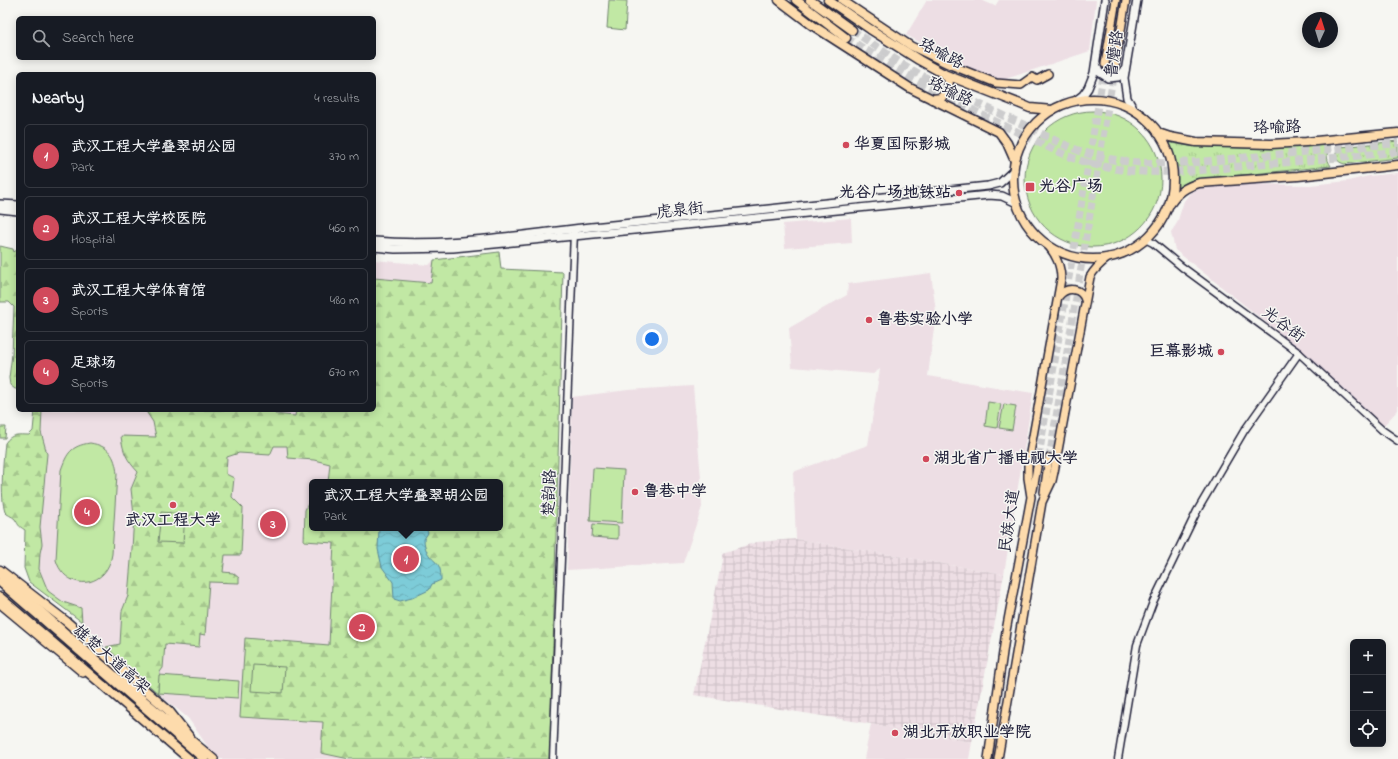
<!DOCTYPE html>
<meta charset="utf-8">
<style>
:root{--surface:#171b24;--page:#20242c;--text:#f1f3f6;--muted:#9ea1a6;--line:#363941;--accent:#d1495b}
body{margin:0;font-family:"Indie Flower","LXGW WenKai TC",sans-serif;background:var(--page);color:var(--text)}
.controls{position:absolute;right:12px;bottom:12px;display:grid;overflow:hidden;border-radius:6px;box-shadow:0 2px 10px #0003}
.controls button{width:36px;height:36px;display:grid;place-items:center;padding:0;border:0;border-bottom:1px solid var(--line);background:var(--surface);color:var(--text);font:20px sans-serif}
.compass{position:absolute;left:1302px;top:12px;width:36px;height:36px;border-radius:50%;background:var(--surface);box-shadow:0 2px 10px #0003;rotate:4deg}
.you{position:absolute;left:652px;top:339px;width:14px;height:14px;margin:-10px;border:3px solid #fff;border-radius:50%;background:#1a73e8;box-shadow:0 0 0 6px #1a73e833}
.badge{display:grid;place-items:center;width:26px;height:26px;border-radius:50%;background:var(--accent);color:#fff;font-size:13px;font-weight:700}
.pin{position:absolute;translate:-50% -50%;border:2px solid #fff;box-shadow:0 1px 4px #0006}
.popup{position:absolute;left:309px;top:479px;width:194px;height:52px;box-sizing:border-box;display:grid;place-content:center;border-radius:6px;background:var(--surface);filter:drop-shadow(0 1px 3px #0005);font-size:13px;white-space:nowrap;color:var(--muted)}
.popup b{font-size:15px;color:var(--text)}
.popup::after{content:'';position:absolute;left:50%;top:100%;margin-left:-8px;border:8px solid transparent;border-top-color:var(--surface)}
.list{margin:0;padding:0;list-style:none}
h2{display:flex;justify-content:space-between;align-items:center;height:52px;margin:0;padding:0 16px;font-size:17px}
h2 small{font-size:13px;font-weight:400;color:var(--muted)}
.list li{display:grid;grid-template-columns:26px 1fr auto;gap:12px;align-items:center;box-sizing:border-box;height:64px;margin:0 8px 8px;padding:0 8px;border:1px solid var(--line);border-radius:6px}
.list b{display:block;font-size:15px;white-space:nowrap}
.list p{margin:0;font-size:13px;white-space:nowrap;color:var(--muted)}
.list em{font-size:13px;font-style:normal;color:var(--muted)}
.icon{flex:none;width:22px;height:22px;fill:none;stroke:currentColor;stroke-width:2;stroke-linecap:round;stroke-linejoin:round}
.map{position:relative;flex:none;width:1398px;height:759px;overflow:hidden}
.search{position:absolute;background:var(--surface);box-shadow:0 2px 10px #0003;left:16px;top:16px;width:360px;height:44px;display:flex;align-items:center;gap:10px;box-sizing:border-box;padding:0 14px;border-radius:6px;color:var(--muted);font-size:15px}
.panel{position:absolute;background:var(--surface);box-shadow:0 2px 10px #0003;left:16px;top:72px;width:360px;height:340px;border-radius:6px}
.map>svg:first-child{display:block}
.built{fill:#eddee4;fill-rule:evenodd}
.industrial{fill:url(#industrial-grid)}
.grass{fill:url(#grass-tufts);stroke:#728570}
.forest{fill:url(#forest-firs);stroke:#728570}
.park{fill:#c1e8a4;stroke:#728570}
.water{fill:url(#water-waves);stroke:#598899}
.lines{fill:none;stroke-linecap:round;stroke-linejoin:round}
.primary-tunnel{stroke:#cccccd;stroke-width:7;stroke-dasharray:7 3.5;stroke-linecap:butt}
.trunk-tunnel{stroke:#cccccd;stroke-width:8;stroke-dasharray:8 4;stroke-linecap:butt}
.tertiary-casing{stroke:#22223b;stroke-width:9}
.secondary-casing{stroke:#22223b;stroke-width:10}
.primary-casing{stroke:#22223b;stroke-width:10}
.trunk-casing{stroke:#22223b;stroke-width:11}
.tertiary{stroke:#f6f6f2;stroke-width:6}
.secondary{stroke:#f6f6f2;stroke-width:7}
.primary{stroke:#fddbac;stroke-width:7}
.trunk{stroke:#fddbac;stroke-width:8}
.poi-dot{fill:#d1495b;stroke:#f6f6f2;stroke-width:1.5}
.labels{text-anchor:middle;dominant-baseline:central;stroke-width:3;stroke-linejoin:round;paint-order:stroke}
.street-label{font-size:16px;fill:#22223b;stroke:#f6f6f2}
.poi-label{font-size:16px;font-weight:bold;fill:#22223b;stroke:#f6f6f2;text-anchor:start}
</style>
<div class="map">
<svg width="1398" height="759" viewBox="0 0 1398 759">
<defs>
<pattern id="industrial-grid" width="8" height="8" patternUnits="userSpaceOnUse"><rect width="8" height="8" fill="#eddee4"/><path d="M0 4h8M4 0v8" fill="none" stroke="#cbbec4"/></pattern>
<pattern id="grass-tufts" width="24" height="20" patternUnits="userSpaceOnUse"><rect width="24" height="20" fill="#c1e8a4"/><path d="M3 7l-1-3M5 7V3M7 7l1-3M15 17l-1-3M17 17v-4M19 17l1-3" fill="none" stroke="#a6c78e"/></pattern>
<pattern id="forest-firs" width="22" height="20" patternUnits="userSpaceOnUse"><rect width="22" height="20" fill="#c1e8a4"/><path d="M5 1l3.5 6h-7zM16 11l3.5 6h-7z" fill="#a6c78e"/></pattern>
<pattern id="water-waves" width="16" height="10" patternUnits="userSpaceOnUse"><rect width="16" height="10" fill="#7dccd8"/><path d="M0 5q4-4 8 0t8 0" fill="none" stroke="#6cafba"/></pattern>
</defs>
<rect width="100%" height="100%" fill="#f6f6f2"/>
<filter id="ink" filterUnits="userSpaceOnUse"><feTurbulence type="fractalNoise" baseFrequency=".025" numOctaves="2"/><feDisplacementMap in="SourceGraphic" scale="8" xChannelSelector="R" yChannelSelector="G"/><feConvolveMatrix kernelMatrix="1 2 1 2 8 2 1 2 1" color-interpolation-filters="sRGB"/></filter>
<g filter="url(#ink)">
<!-- built -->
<g class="built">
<polygon points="927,0 981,0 995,6 999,0 1096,0 1090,51 997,82 906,35"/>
<polygon points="1398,173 1398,410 1382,427 1302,351 1175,250 1171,232 1177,223 1184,201 1190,193 1199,188 1252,184 1310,185 1348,181 1369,176"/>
<polygon points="851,218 852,243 785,248 783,224"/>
<path d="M499,252L501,269L563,272L550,759H219L212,753L188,718L161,696L106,647L82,622L29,582L39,410H374V260L429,265L434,260ZM312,482H500V528H312Z"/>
<polygon points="931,273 936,312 928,376 1033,393 1004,574 796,539 793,472 868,445 880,369 873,374 792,367 789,328 847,295 848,284"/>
<polygon points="693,386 701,478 702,507 683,563 567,570 572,397 628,390"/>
<polygon points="871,724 972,742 969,759 864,759"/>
</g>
<!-- industrial -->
<polygon class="industrial" points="796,539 1004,574 972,742 871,724 694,695 722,560 722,553 757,542"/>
<!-- grass -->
<g class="grass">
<path d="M1398,141V158L1345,164C1339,163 1335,159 1336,153L1341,147Z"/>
<path d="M1167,142L1189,146L1250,148L1330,145C1326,152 1326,159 1331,166L1194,180C1185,182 1181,186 1175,192C1177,171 1175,162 1167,142Z"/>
<polygon points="0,427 6,427 5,438 0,438"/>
</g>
<!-- forest -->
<g class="forest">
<polygon points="0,246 13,249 14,252 18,249 18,389 15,389 10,385 9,378 12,354 14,307 9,302 0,302"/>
<path d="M499,252L501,269L563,272L550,759H349L321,753L323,722L240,717L245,638L329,645L334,543L304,541L305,510L312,495V528H500V482H328L330,464L314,460L288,458L287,446H274L270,455L239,453L227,457L226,474L234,478L232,497L243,508L241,555H225L223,572L233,573L239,578V583L209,582L205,635L200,634L199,647L165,644L163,668L160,672L158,693L161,696L106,647L120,644L122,611L128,596L132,549L134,515L131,489L138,472C127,460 123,453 121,436L156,437L153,422L145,410H275V414L295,416L296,410H374V278L431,283L434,260Z"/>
<path d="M35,410H42L41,432L47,454L40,527L42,544L40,553L39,569L48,591L63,602L81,608L82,622L29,582L24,568L25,530C17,525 19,525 15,519C12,516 7,515 5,512C0,497 3,459 5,443C12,433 18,435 29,435L33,431Z"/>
</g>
<!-- park -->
<g class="park">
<polygon points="609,0 627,1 625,30 607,28"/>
<circle cx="1093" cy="179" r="68"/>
<polygon points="988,402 1001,404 997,428 985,426"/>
<polygon points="1004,404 1016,406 1012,430 999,428"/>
<path d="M90,443C109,446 115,455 117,474L112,554C111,561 108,569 103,574C87,590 62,582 56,560L61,470C67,453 71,446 90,443Z"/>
<polygon points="593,468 624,470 622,523 590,521"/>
<polygon points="161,512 185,514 183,543 158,542"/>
<polygon points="593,524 618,526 618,539 592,537"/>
<polygon points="253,665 285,667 283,693 251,691"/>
<polygon points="159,675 239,681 238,698 158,693"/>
</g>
<!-- water -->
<path class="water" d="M381,528H426L428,533L424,539C424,543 425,548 427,552C435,565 441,560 441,580L432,584L429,590L412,598L400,601L394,599L393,582L382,567L378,549L379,529Z"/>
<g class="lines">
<!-- primary-tunnel -->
<g class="primary-tunnel">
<polyline points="1039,456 1105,64"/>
<polyline points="1049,458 1115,66"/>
</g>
<!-- trunk-tunnel -->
<g class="trunk-tunnel">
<path d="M852,30C872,43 892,58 912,70C948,90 987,108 1024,125C1048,137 1072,150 1099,157C1132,164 1164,164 1198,162L1398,143"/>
<path d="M846,38L909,76L982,115L1063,154C1126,181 1189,171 1255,165C1303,161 1350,156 1398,152"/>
</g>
<!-- tertiary casing -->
<g class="tertiary-casing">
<g id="tertiary">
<polyline points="1145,239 1153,243 1182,267 1299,353 1382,430 1398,441"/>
<polyline points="553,759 574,232"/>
<polyline points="1118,759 1137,645 1153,602 1197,511 1244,431 1299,353"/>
</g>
</g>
<!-- secondary casing -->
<g class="secondary-casing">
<g id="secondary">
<polyline points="1096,63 1099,72 1108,78 1118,77 1125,70"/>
<polyline points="1075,101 1083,95 1088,88 1094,73 1105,0"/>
<polyline points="1134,110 1127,98 1124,78 1137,0"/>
<polyline points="0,204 18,205"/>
<polyline points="0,209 18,211"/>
<path d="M374,241C450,248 527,233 602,226C731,213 859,200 988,186L1000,183L1014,170"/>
<polyline points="374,247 395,249 453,248 989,195 1002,196 1017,203"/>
</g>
</g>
<!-- primary casing -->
<g class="primary-casing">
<g id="primary">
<polyline points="842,0 911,46 948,64 996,83 1021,85 1032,77 1037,80 1048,74"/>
<polyline points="1105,64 1116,0"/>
<polyline points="1115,66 1126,0"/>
<path d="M1059,296C1067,286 1082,288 1085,300"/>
<polyline points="1033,490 1039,456"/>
<polyline points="1044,492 1049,458"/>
<polyline points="0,575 93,657 214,759"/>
<polyline points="0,604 83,673"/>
<path d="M988,759L1006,631L1031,497L1028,478V464L1061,279C1061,265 1056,255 1047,244"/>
<path d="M998,759L1042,502L1052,481L1054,472L1090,277C1095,268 1101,263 1109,257"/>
</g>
</g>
<!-- trunk casing -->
<g class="trunk-casing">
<g id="trunk">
<polyline points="779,0 812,25 910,88 999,132 1007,143 1015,161"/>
<polyline points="796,0 846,38"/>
<polyline points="810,0 852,30"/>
<polyline points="828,0 870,29 919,60 944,74 1023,105 1030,108 1052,110"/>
<polyline points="932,99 941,98 948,90 949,80 944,74"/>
<circle cx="1093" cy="179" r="80"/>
<polyline points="1158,133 1170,137 1196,142 1271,144 1306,142 1398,133"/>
<path d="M1170,204C1178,192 1186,187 1199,183L1298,176L1398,165"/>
<polyline points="0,570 67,622 169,711 191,739"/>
<polyline points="0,582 204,759"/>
<polyline points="0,597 189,759"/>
</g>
</g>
<!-- tertiary -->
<use href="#tertiary" class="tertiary"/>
<!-- secondary -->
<use href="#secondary" class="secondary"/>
<!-- primary -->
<use href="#primary" class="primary"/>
<!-- trunk -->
<use href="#trunk" class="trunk"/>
</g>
</g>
<!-- markers -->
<g class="poi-dot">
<circle cx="846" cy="145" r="4"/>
<rect x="1025" y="182" width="10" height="10" rx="2"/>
<circle cx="959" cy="193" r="4"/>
<circle cx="869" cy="320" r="4"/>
<circle cx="1221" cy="352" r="4"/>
<circle cx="926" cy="459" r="4"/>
<circle cx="635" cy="492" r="4"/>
<circle cx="173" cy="505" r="4"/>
<circle cx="895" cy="733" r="4"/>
</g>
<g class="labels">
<!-- street labels -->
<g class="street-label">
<text transform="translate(941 54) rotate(28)">珞喻路</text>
<text transform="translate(1115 54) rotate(-82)">鲁磨路</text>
<text transform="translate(950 92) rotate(26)">珞瑜路</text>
<text transform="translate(1277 128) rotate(-2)">珞喻路</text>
<text transform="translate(680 211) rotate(-6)">虎泉街</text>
<text transform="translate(1283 325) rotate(37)">光谷街</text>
<text transform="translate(550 493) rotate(-88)">楚韵路</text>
<text transform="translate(1010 521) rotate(-82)">民族大道</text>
<text transform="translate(111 660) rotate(41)">雄楚大道高架</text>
</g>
<!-- poi labels -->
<g class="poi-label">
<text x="854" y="145">华夏国际影城</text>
<text x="1039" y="187">光谷广场</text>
<text x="951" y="193" text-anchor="end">光谷广场地铁站</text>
<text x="877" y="320">鲁巷实验小学</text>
<text x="1213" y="352" text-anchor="end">巨幕影城</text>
<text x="934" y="459">湖北省广播电视大学</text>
<text x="643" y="492">鲁巷中学</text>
<text x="173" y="521" text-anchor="middle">武汉工程大学</text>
<text x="903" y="733">湖北开放职业学院</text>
</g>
</g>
</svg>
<div class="controls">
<button>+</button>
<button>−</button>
<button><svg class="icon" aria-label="locate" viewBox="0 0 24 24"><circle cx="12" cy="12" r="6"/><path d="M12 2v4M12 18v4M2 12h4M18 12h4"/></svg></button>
</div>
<svg class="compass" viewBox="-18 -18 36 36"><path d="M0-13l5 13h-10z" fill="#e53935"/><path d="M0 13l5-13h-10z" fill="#9ea1a6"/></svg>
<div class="you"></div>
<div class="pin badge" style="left:406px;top:559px">1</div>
<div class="popup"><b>武汉工程大学叠翠胡公园</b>Park</div>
<div class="pin badge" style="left:362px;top:627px">2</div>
<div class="pin badge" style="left:273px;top:524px">3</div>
<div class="pin badge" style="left:87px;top:512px">4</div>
<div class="search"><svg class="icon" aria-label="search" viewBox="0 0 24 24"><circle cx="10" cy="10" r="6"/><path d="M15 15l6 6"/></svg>Search here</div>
<section class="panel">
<h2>Nearby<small>4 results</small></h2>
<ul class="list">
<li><span class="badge">1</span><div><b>武汉工程大学叠翠胡公园</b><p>Park</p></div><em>370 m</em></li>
<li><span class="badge">2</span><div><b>武汉工程大学校医院</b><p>Hospital</p></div><em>460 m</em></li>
<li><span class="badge">3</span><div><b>武汉工程大学体育馆</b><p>Sports</p></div><em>480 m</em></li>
<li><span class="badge">4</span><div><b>足球场</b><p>Sports</p></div><em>670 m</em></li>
</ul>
</section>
</div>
